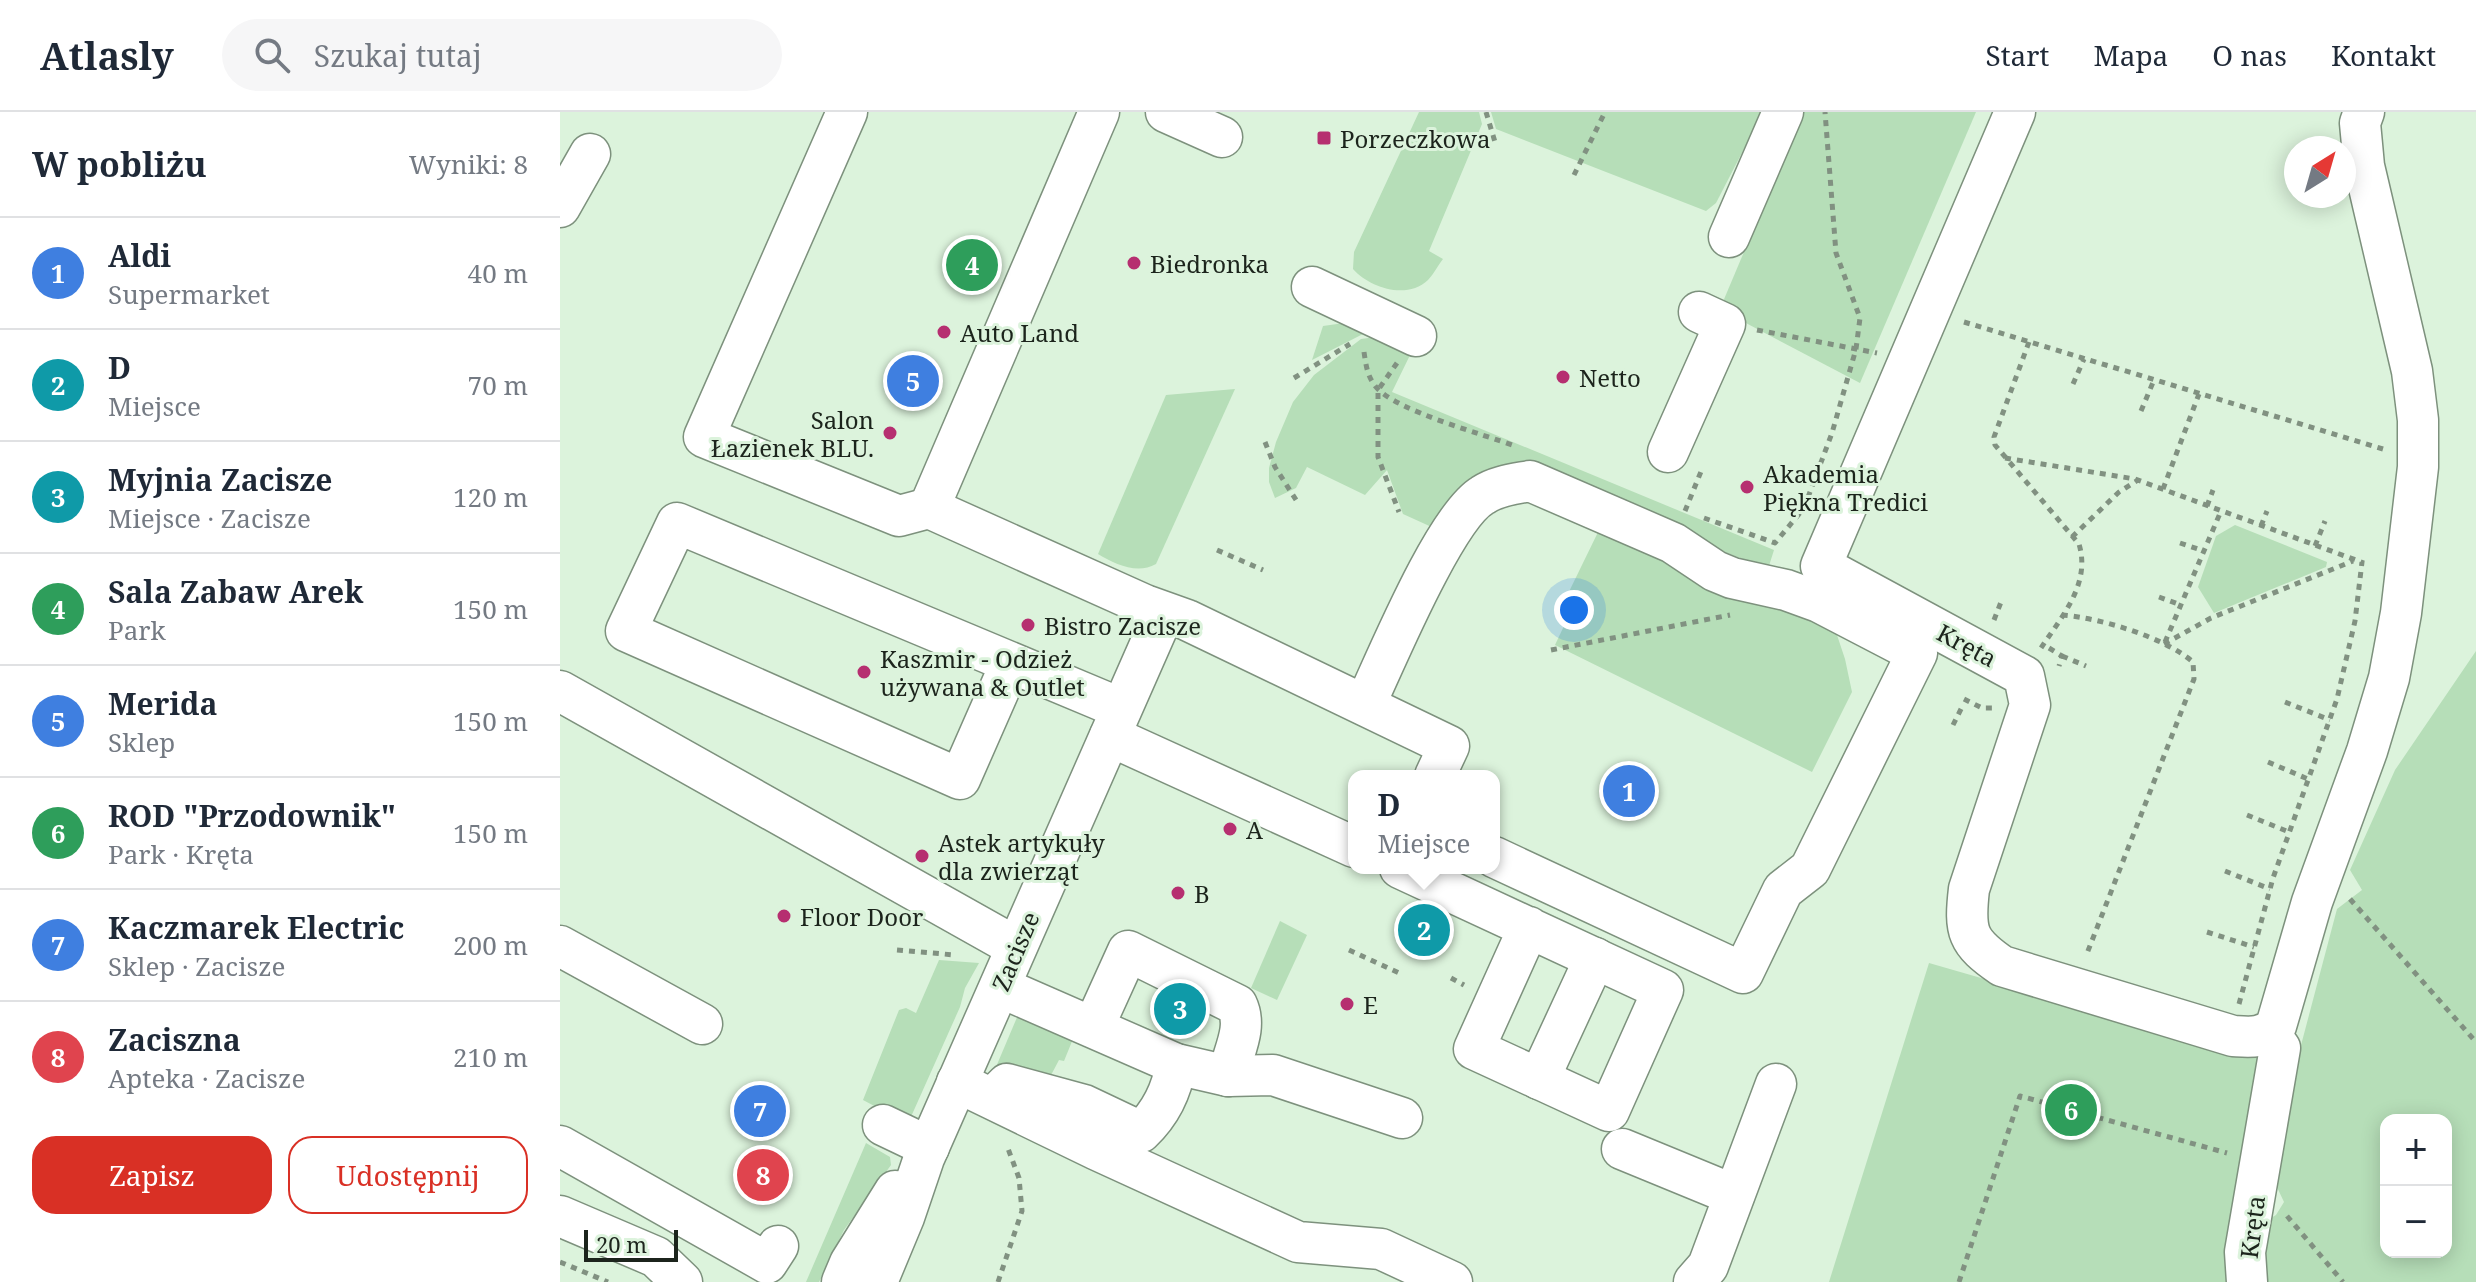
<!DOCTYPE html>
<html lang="pl">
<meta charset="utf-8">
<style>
:root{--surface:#fff;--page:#f6f6f7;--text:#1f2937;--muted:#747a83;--line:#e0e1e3;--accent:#d93025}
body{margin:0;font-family:"Noto Serif",serif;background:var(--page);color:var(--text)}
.controls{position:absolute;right:24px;bottom:24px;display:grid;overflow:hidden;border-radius:16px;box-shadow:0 4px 20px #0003}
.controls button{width:72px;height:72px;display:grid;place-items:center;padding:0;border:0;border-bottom:2px solid var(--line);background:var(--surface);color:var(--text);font:40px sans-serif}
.compass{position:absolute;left:1724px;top:24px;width:72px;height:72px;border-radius:50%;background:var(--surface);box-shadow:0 4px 20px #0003;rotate:37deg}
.scale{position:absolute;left:24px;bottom:20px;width:94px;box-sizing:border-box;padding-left:8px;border:4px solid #1c241c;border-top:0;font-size:22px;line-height:28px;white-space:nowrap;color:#1c241c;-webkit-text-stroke:6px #dcf3dc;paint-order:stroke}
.you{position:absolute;left:1014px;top:498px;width:28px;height:28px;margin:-20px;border:6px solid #fff;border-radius:50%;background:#1a73e8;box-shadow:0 0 0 12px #1a73e833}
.badge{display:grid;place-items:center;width:52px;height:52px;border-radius:50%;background:var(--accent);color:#fff;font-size:26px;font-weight:700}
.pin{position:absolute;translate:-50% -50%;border:4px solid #fff;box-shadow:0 2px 8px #0006}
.popup{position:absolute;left:788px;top:658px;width:152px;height:104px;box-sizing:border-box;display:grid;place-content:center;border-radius:16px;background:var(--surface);filter:drop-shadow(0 2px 6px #0005);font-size:26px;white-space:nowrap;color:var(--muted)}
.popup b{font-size:30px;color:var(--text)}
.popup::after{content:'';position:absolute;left:50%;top:100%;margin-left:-16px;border:16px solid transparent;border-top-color:var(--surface)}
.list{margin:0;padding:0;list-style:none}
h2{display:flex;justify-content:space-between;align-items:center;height:104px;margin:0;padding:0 32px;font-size:34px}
h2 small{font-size:26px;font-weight:400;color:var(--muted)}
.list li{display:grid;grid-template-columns:52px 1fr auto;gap:24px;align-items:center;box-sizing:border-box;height:112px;padding:0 32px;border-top:2px solid var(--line)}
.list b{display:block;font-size:30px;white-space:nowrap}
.list p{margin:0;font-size:26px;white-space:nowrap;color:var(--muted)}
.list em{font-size:26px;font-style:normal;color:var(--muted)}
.actions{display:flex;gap:16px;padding:24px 32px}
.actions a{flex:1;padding:18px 0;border:2px solid var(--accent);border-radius:24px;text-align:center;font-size:28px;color:var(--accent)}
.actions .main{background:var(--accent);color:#fff}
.icon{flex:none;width:44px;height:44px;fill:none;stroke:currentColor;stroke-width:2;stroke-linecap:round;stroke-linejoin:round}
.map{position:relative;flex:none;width:1916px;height:1170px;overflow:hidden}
header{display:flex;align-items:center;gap:48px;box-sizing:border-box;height:112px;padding:0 40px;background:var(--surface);border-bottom:2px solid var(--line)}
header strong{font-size:38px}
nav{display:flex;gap:44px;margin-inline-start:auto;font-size:28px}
.search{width:560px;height:72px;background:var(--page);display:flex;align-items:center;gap:20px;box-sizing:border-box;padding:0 28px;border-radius:44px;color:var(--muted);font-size:30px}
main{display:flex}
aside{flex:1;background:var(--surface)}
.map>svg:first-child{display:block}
.green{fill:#b6deb8;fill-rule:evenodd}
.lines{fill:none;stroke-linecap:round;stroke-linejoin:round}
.minor-casing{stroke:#7d917d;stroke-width:43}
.path{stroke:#819181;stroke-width:5;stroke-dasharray:6 6;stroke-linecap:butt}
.minor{stroke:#fff;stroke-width:40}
.poi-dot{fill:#b62f70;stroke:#dcf3dc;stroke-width:3}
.labels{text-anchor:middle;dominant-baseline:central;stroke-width:6;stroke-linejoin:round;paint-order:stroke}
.poi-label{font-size:24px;fill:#1c241c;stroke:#dcf3dc;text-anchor:start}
.street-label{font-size:24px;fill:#1c241c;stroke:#dcf3dc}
</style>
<header>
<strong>Atlasly</strong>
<div class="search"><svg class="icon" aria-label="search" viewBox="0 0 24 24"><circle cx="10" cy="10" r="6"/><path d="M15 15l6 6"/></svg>Szukaj tutaj</div>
<nav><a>Start</a><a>Mapa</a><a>O nas</a><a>Kontakt</a></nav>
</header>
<main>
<aside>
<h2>W pobliżu<small>Wyniki: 8</small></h2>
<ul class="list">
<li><span class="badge" style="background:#3f7fe0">1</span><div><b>Aldi</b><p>Supermarket</p></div><em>40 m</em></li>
<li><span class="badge" style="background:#0f9aa8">2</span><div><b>D</b><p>Miejsce</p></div><em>70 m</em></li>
<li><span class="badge" style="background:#0f9aa8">3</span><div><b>Myjnia Zacisze</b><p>Miejsce · Zacisze</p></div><em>120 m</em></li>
<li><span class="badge" style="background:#2e9e5b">4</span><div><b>Sala Zabaw Arek</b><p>Park</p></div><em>150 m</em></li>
<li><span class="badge" style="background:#3f7fe0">5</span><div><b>Merida</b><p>Sklep</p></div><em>150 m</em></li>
<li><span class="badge" style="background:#2e9e5b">6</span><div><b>ROD &quot;Przodownik&quot;</b><p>Park · Kręta</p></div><em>150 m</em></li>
<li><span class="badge" style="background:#3f7fe0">7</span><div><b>Kaczmarek Electric</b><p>Sklep · Zacisze</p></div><em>200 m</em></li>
<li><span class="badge" style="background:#e0444e">8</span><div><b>Zaciszna</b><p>Apteka · Zacisze</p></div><em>210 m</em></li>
</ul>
<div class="actions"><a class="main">Zapisz</a><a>Udostępnij</a></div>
</aside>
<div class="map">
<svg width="1916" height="1170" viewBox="0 0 1916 1170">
<rect width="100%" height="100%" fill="#dcf3dc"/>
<!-- green -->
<g class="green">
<path d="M859,0H919L922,12L869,139L883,147C878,153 874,162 868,168C847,188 810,176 793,157L794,140Z"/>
<polygon points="931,0 1203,0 1156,91 1146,99 936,17"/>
<polygon points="1243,0 1416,0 1300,271 1184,210 1162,192"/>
<polygon points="784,211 804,217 803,222 752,248 763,214"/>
<polygon points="822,224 852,239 832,280 1214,438 1208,457 968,362 876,417 843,402 827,358 805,383 747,355 736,376 715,386 709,370 709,356 716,330 733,290 754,263 801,227"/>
<path d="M675,277L596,452C577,463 555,452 538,442L606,283Z"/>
<polygon points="1675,413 1767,450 1766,455 1654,501 1638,475 1656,424"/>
<polygon points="1041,414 1275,517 1285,547 1292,580 1252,660 995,533 1011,499 1002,494"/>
<path d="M1916,539V1170H1701L1709,1107L1716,1103L1724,1090L1715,1071L1735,956L1777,797L1802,778L1790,758L1835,658ZM1826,1008H1886V1140H1826Z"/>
<polygon points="720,809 747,823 717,888 691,876"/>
<polygon points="379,848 419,851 405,876 400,895 350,1007 339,1007 303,988 339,898 346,896 356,901"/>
<polygon points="1369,851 1710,949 1674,1170 1269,1170"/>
<polygon points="458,903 515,922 504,949 499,948 489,967 433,962"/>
<polygon points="306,1031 330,1045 331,1053 284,1118 259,1170 246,1170"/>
</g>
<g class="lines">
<!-- minor casing -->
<g class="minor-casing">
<g id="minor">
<polyline points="287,0 144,325 339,404 369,396 585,493 627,508 889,634 875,664"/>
<polyline points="606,0 662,25"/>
<path d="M1455,0L1261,454L1464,564L1470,593L1409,777C1404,820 1407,830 1442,854L1673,924C1690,925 1703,927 1716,914L1752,790L1807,639L1829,566L1841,501L1858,355V308L1852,259L1804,54L1800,11L1804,0"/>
<polyline points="0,95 30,42"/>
<polyline points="1169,125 1223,0"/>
<polyline points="752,175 856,224"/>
<polyline points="1108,340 1165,212 1139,200"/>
<polyline points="369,396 539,0"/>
<polyline points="451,551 400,667 66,519 117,411 543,589 561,597"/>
<polyline points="0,579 456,835"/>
<path d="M805,593C826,548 885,405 923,383C936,374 954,372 970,369L1113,431L1155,459L1172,466L1226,478L1259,490L1357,541L1250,757L1223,778L1183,861L934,745"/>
<polyline points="550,624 794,735"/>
<polyline points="840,756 1103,878 1049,999 914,937 969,815"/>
<polyline points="0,834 142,912"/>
<path d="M440,875L616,952L668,964C673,940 688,916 677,893L568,839L534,914"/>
<polyline points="668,964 713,963 842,1006"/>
<polyline points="979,967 1035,846"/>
<polyline points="397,970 535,1037 738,1130 821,1137 892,1170"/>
<path d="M437,982L447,972L524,993L581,1020C600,1002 612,978 616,952"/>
<polyline points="323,1013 369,1035"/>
<polyline points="0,1034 207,1151 218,1134"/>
<polyline points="1062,1037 1174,1083"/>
<polyline points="0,1104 96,1145 122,1170"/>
<polyline points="282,1170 290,1151 335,1079"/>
<polyline points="317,1170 344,1105 364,1046 604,501"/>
<polyline points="1134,1170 1148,1154 1216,972"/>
<polyline points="1687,1170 1685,1140 1720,936 1709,921"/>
</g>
</g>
<!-- path -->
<g class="path">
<polyline points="926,0 935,30"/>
<polyline points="1014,63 1045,0"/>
<polyline points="1404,210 1823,337"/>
<polyline points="1197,218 1317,241"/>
<path d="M1469,230L1434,325L1435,333L1519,432C1531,472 1502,504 1481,536"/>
<path d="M804,240C806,253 807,264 816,275C836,299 923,322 955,334"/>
<polyline points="837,251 818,278 818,345 839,400"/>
<polyline points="734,266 790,232"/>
<polyline points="1513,272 1524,247"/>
<polyline points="1581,299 1594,268"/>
<polyline points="705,330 715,355 738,391"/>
<polyline points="1445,346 1575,367 1804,451"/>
<polyline points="1603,377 1639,282"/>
<polyline points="1647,394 1653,378"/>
<polyline points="1125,399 1142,357"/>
<polyline points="1144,406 1215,431 1244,396 1272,321 1296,237 1300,206 1276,141 1265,0"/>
<polyline points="1701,414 1707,399"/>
<polyline points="1512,425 1559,380 1578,368"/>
<polyline points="1620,431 1644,439"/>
<polyline points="1755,434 1765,409"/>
<polyline points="657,438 703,458"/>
<polyline points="1599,485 1621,493"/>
<path d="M1502,503C1540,506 1604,525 1633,550L1634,567L1526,844"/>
<polyline points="1434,508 1441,490"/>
<polyline points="1605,530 1661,399"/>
<polyline points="1604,532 1651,506 1793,449"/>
<polyline points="1489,536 1502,544 1499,554"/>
<polyline points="991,538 1170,503"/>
<polyline points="1502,544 1526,554"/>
<polyline points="1404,587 1422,596 1434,596"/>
<polyline points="1725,590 1770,608"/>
<polyline points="1393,613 1403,593"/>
<polyline points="1708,650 1748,667"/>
<polyline points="1687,703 1729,720"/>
<polyline points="1665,759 1710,777"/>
<polyline points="1790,787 1916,930"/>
<polyline points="1647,820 1694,835"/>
<polyline points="337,838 395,843"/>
<polyline points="789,838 839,861"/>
<polyline points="891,866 904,873"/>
<polyline points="1679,892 1713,766 1777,587 1795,509 1802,450"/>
<polyline points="1727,1104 1783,1170"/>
<polyline points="0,1150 48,1170"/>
<polyline points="438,1170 462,1099 459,1066 447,1034"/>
<polyline points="1399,1170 1460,984 1667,1041"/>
</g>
<!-- minor -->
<use href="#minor" class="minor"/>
</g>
<!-- markers -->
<g class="poi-dot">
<rect x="756" y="18" width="16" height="16" rx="4"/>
<circle cx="574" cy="151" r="8"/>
<circle cx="384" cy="220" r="8"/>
<circle cx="1003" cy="265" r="8"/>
<circle cx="330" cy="321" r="8"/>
<circle cx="1187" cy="375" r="8"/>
<circle cx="468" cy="513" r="8"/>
<circle cx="304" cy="560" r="8"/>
<circle cx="670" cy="717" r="8"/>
<circle cx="362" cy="744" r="8"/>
<circle cx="618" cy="781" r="8"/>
<circle cx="224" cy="804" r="8"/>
<circle cx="787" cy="892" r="8"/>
</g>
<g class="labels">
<!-- poi labels -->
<g class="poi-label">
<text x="780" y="26">Porzeczkowa</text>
<text x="590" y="151">Biedronka</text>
<text x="400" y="220">Auto Land</text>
<text x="1019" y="265">Netto</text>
<text x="314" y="307" text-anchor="end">Salon<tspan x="314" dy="28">Łazienek BLU.</tspan></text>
<text x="1203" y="361">Akademia<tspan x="1203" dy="28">Piękna Tredici</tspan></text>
<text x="484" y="513">Bistro Zacisze</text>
<text x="320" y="546">Kaszmir - Odzież<tspan x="320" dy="28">używana &amp; Outlet</tspan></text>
<text x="686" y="717">A</text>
<text x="378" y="730">Astek artykuły<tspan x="378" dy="28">dla zwierząt</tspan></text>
<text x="634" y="781">B</text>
<text x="240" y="804">Floor Door</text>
<text x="803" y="892">E</text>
</g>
<!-- street labels -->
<g class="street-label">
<text transform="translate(1407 533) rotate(28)">Kręta</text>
<text transform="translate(455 839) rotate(-67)">Zacisze</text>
<text transform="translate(1692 1115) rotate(-83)">Kręta</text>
</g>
</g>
</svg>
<div class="controls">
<button>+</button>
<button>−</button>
</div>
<svg class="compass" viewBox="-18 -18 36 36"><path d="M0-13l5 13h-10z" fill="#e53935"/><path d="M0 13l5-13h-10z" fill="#747a83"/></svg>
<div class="scale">20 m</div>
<div class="you"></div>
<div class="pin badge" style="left:1069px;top:679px;background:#3f7fe0">1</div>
<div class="pin badge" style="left:864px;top:818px;background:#0f9aa8">2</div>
<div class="popup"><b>D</b>Miejsce</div>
<div class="pin badge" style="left:620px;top:897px;background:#0f9aa8">3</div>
<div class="pin badge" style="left:412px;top:153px;background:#2e9e5b">4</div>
<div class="pin badge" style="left:353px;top:269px;background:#3f7fe0">5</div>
<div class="pin badge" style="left:1511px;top:998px;background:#2e9e5b">6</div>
<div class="pin badge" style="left:200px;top:999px;background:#3f7fe0">7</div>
<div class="pin badge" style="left:203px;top:1063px;background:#e0444e">8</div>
</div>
</main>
